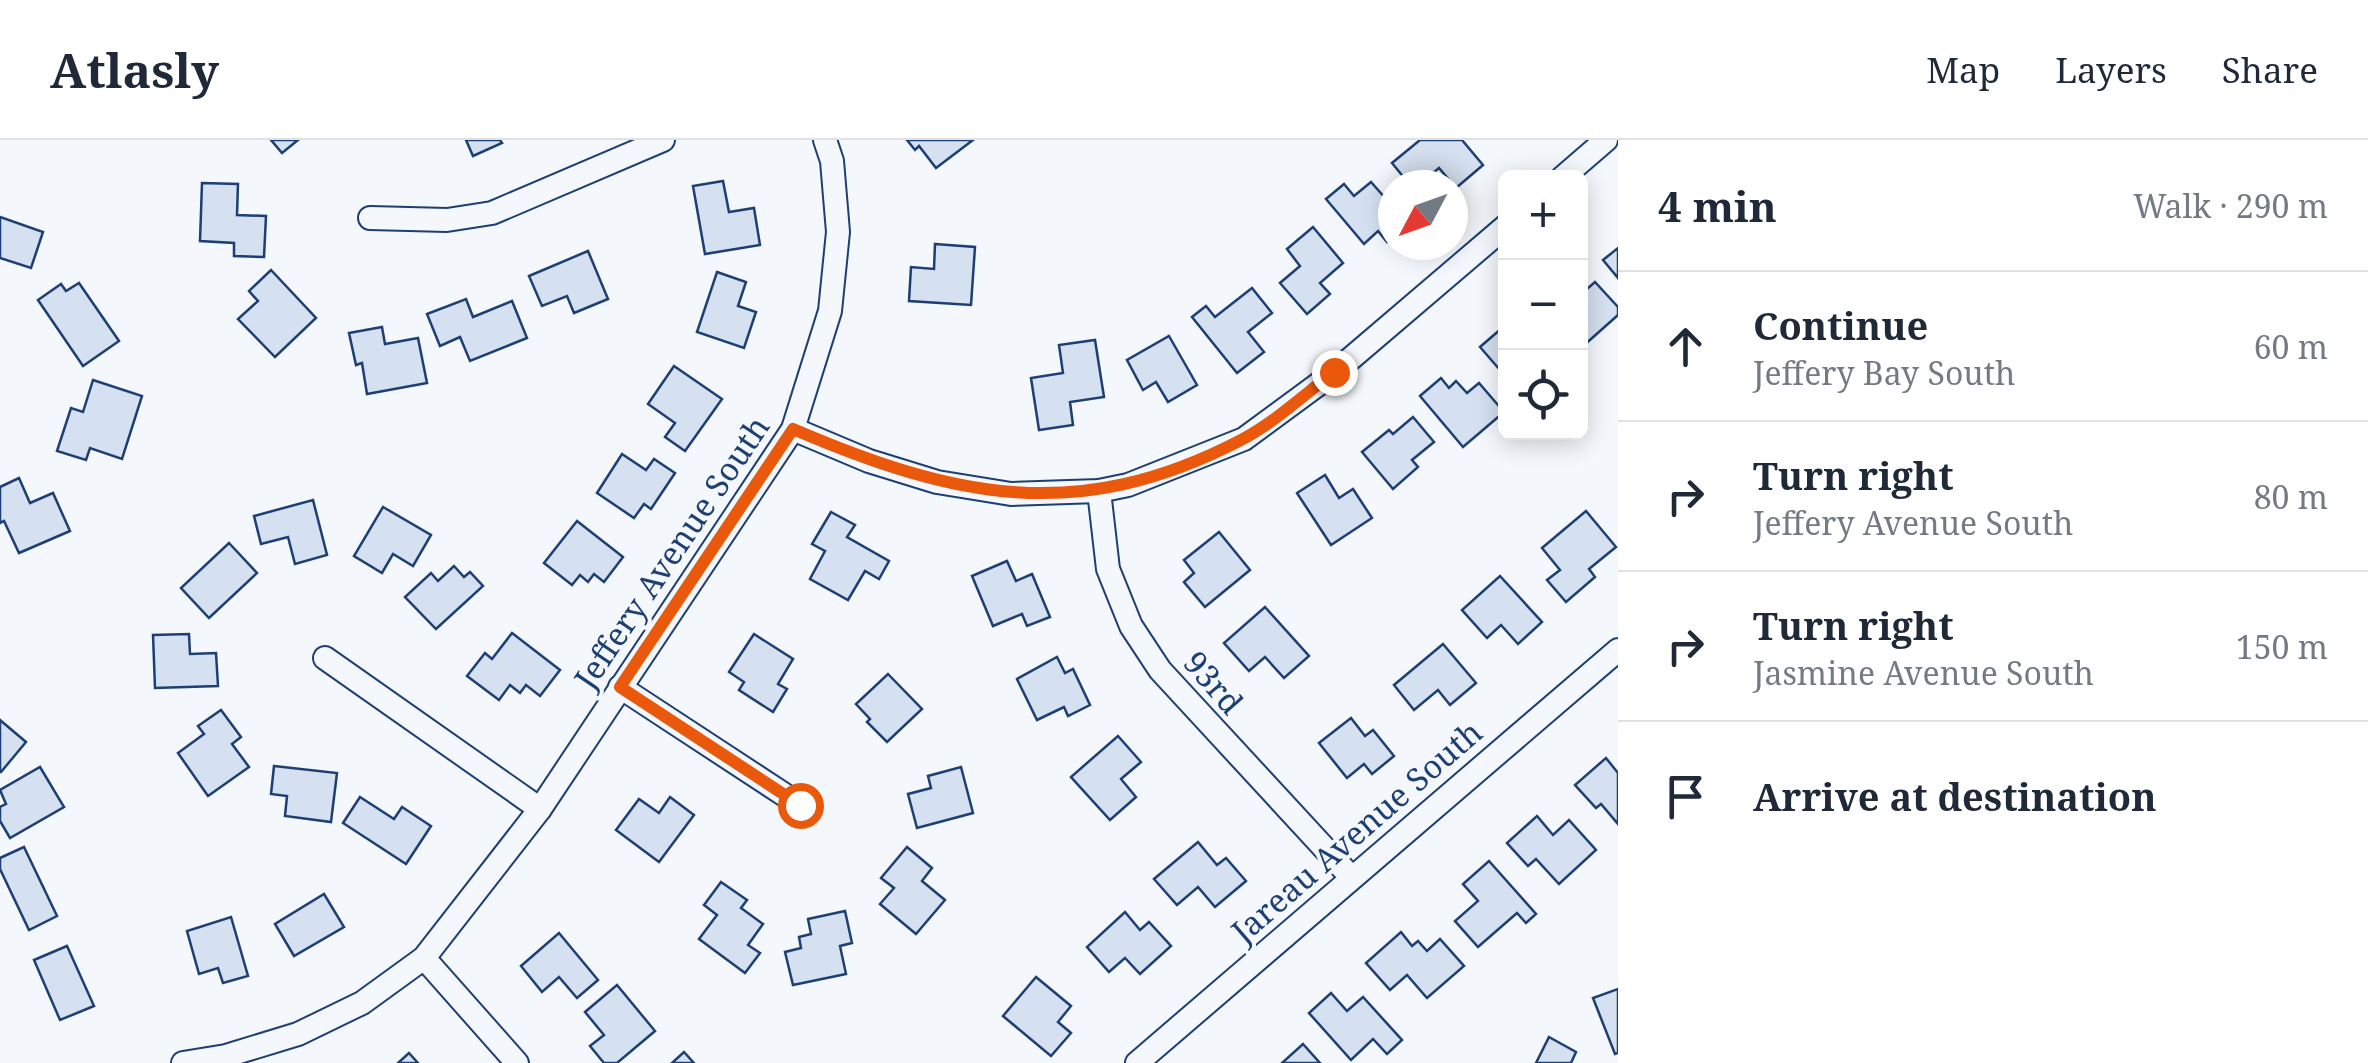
<!DOCTYPE html>
<meta charset="utf-8">
<style>
:root{--surface:#fff;--page:#f6f6f7;--text:#1f2937;--muted:#747a83;--line:#e0e1e3}
body{margin:0;font-family:"Noto Serif",serif;background:var(--page);color:var(--text)}
.controls{position:absolute;right:30px;top:30px;display:grid;overflow:hidden;border-radius:15px;box-shadow:0 5px 25px #0003}
.controls button{width:90px;height:90px;display:grid;place-items:center;padding:0;border:0;border-bottom:2px solid var(--line);background:var(--surface);color:var(--text);font:50px sans-serif}
.compass{position:absolute;left:1378px;top:30px;width:90px;height:90px;border-radius:50%;background:var(--surface);box-shadow:0 5px 25px #0003;rotate:229deg}
.stop{position:absolute;width:30px;height:30px;margin:-22px;border:8px solid #ea580c;border-radius:50%;background:#fff}
.stop.end{background:#ea580c;border-color:#fff;box-shadow:0 2px 10px #0008}
.list{margin:0;padding:0;list-style:none}
h2{display:flex;justify-content:space-between;align-items:center;height:130px;margin:0;padding:0 40px;font-size:42px}
h2 small{font-size:32px;font-weight:400;color:var(--muted)}
.list li{display:grid;grid-template-columns:65px 1fr auto;gap:30px;align-items:center;box-sizing:border-box;height:150px;padding:0 40px;border-top:2px solid var(--line)}
.list b{display:block;font-size:38px;white-space:nowrap}
.list p{margin:0;font-size:32px;white-space:nowrap;color:var(--muted)}
.list em{font-size:32px;font-style:normal;color:var(--muted)}
.icon{flex:none;width:55px;height:55px;fill:none;stroke:currentColor;stroke-width:2;stroke-linecap:round;stroke-linejoin:round}
.map{position:relative;flex:none;width:1618px;height:923px;overflow:hidden}
header{display:flex;align-items:center;gap:60px;box-sizing:border-box;height:140px;padding:0 50px;background:var(--surface);border-bottom:2px solid var(--line)}
header strong{font-size:48px}
nav{display:flex;gap:55px;margin-inline-start:auto;font-size:35px}
main{display:flex}
aside{flex:1;background:var(--surface)}
.map>svg:first-child{display:block}
.building{fill:#d5e0f0;stroke:#1d3f73;stroke-width:2.5}
.lines{fill:none;stroke-linecap:round;stroke-linejoin:round}
.minor-casing{stroke:#1d3f73;stroke-width:26}
.minor{stroke:#f4f7fb;stroke-width:22}
.route{stroke:#ea580c;stroke-width:12}
.labels{text-anchor:middle;dominant-baseline:central;stroke-width:8;stroke-linejoin:round;paint-order:stroke}
.street-label{font-size:32px;fill:#1d3f73;stroke:#f4f7fb}
</style>
<header>
<strong>Atlasly</strong>
<nav><a>Map</a><a>Layers</a><a>Share</a></nav>
</header>
<main>
<div class="map">
<svg width="1618" height="923" viewBox="0 0 1618 923">
<rect width="100%" height="100%" fill="#f4f7fb"/>
<!-- building -->
<g class="building">
<polygon points="271,0 298,0 282,13"/>
<polygon points="466,0 500,0 502,3 473,16"/>
<polygon points="907,0 973,0 936,28 919,6 915,10"/>
<polygon points="1420,0 1462,0 1483,25 1456,48 1439,28 1418,45 1410,45 1392,23"/>
<polygon points="723,41 729,72 754,68 760,105 705,114 693,46"/>
<polygon points="1371,42 1387,60 1393,55 1393,98 1387,102 1378,91 1364,104 1326,59 1344,44 1354,56"/>
<polygon points="202,43 238,44 237,75 266,76 264,117 234,116 234,103 200,101"/>
<polygon points="0,77 43,92 31,128 0,118"/>
<polygon points="1313,87 1343,123 1320,143 1330,154 1307,174 1280,143 1300,126 1287,109"/>
<polygon points="935,104 975,107 971,165 909,161 911,127 934,129"/>
<polygon points="1618,108 1618,138 1603,120"/>
<polygon points="588,111 608,159 574,173 567,156 542,166 529,136"/>
<polygon points="271,130 316,178 275,217 238,179 258,161 249,151"/>
<polygon points="717,132 746,142 738,166 756,172 744,208 697,192"/>
<polygon points="1595,142 1618,167 1618,175 1582,207 1580,155"/>
<polygon points="79,143 119,201 83,226 38,160 61,144 66,151"/>
<polygon points="1252,148 1272,173 1248,192 1264,212 1237,233 1192,177 1206,166 1215,177"/>
<polygon points="466,159 473,177 512,161 527,198 470,221 460,197 440,206 427,174"/>
<polygon points="382,187 385,204 418,198 427,243 367,254 362,223 356,225 349,193"/>
<polygon points="1502,188 1506,192 1506,237 1480,207"/>
<polygon points="1169,196 1197,245 1168,262 1156,242 1143,250 1127,220"/>
<polygon points="1095,200 1104,257 1070,262 1073,285 1039,290 1031,238 1063,233 1059,205"/>
<polygon points="674,226 722,259 685,311 665,297 675,283 648,264"/>
<polygon points="1441,238 1449,248 1456,241 1467,253 1479,243 1504,272 1463,307 1420,256"/>
<polygon points="93,240 142,256 122,319 90,308 86,320 57,311 71,268 83,272"/>
<polygon points="1413,277 1434,302 1412,320 1418,327 1393,349 1362,312 1389,290 1393,294"/>
<polygon points="622,314 646,330 654,319 675,333 651,369 644,364 634,378 597,353"/>
<polygon points="1325,335 1339,358 1353,349 1372,378 1331,405 1297,353"/>
<polygon points="19,338 30,363 53,353 70,391 19,413 4,381 0,383 0,347"/>
<polygon points="313,360 327,415 295,424 288,397 261,404 254,376"/>
<polygon points="383,367 431,395 413,426 393,414 382,433 354,416"/>
<polygon points="1586,371 1616,407 1589,429 1595,437 1566,462 1547,440 1560,430 1542,408"/>
<polygon points="831,372 855,385 847,397 889,421 879,439 865,431 848,460 810,439 825,411 812,404"/>
<polygon points="577,381 623,417 604,442 594,434 588,442 580,435 572,445 544,423"/>
<polygon points="1219,392 1250,430 1205,467 1184,442 1194,433 1184,420"/>
<polygon points="229,403 257,433 209,478 181,448"/>
<polygon points="1007,421 1016,441 1032,434 1050,477 1027,486 1022,474 993,486 972,436"/>
<polygon points="454,426 464,437 470,432 483,446 436,489 405,457 431,433 438,441"/>
<polygon points="1500,436 1542,482 1518,504 1501,485 1487,498 1462,470"/>
<polygon points="1265,467 1309,516 1284,538 1265,517 1249,531 1224,503"/>
<polygon points="512,493 560,530 540,556 526,545 520,553 510,545 499,560 467,536 485,513 492,519"/>
<polygon points="189,494 190,514 216,513 218,546 155,548 153,495"/>
<polygon points="754,494 793,519 778,544 787,549 773,572 739,550 744,542 729,532"/>
<polygon points="1443,504 1476,543 1450,565 1438,550 1414,570 1394,545"/>
<polygon points="1057,517 1065,533 1073,529 1090,565 1068,576 1064,567 1037,580 1017,539"/>
<polygon points="888,534 922,569 887,602 867,582 870,579 856,564"/>
<polygon points="221,570 241,597 232,604 249,627 208,656 178,613 204,594 198,586"/>
<polygon points="1351,578 1365,596 1373,590 1394,616 1372,634 1364,624 1347,638 1319,603"/>
<polygon points="0,580 26,602 1,632 0,632"/>
<polygon points="1118,596 1141,622 1121,639 1136,657 1110,680 1071,637"/>
<polygon points="1606,618 1618,633 1618,684 1601,664 1596,668 1575,645"/>
<polygon points="274,626 337,633 331,682 285,676 287,656 271,654"/>
<polygon points="40,627 64,667 10,698 0,681 0,667 6,664 0,650"/>
<polygon points="961,627 973,673 917,688 908,654 931,648 928,636"/>
<polygon points="360,657 394,679 402,667 431,686 406,724 343,683"/>
<polygon points="670,657 694,675 659,722 616,690 639,659 659,673"/>
<polygon points="1537,676 1553,695 1569,680 1596,710 1559,744 1536,719 1528,726 1507,703"/>
<polygon points="1198,702 1217,725 1226,718 1246,741 1215,767 1198,747 1177,765 1154,739"/>
<polygon points="24,707 57,776 29,790 0,729 0,718"/>
<polygon points="907,707 932,728 922,741 945,760 916,794 880,764 894,748 881,738"/>
<polygon points="1489,721 1536,774 1526,783 1517,773 1478,807 1455,781 1478,761 1463,744"/>
<polygon points="721,742 747,760 741,768 763,784 748,805 760,813 745,833 699,799 717,775 704,765"/>
<polygon points="324,754 344,787 294,816 275,784"/>
<polygon points="845,771 852,803 840,806 846,834 793,845 785,812 801,808 799,797 811,794 808,779"/>
<polygon points="1125,772 1140,790 1149,782 1171,806 1140,834 1125,818 1109,832 1087,807"/>
<polygon points="231,777 248,836 223,843 218,828 199,834 187,791"/>
<polygon points="1401,792 1412,806 1418,801 1427,811 1440,799 1464,826 1427,858 1407,835 1390,850 1366,823"/>
<polygon points="559,793 598,840 577,858 559,837 542,852 521,826"/>
<polygon points="67,806 94,866 60,880 34,820"/>
<polygon points="1036,837 1071,866 1058,882 1071,893 1051,916 1003,876"/>
<polygon points="617,845 655,891 617,923 604,923 590,906 604,895 585,872"/>
<polygon points="1618,849 1618,913 1615,914 1593,858"/>
<polygon points="1331,853 1347,871 1363,857 1402,900 1387,914 1373,899 1351,920 1309,873"/>
<polygon points="1549,897 1576,912 1571,923 1536,923"/>
<polygon points="1303,904 1320,923 1282,923"/>
<polygon points="684,912 694,923 672,923"/>
<polygon points="409,913 418,923 398,923"/>
</g>
<g class="lines">
<!-- minor casing -->
<g class="minor-casing">
<g id="minor">
<polyline points="1562,38 1606,0"/>
<polyline points="370,78 447,80 492,73 663,0"/>
<polyline points="793,289 869,321 937,342 1011,354 1099,351 1128,345 1244,299 1335,232 1506,86"/>
<polyline points="1099,351 1108,429 1131,486 1160,530 1351,737"/>
<polyline points="325,518 540,669"/>
<polyline points="620,547 800,665"/>
<polyline points="424,818 517,923"/>
<polyline points="183,923 226,916 298,894 362,863 424,818 540,669 793,289 830,171 838,92 832,21 825,0"/>
<polyline points="1137,923 1618,510"/>
</g>
</g>
<!-- minor -->
<use href="#minor" class="minor"/>
</g>
<g class="lines">
<!-- route -->
<path class="route" d="M800,665L620,547L793,289C954,358 1078,385 1241,300C1274,283 1305,254 1334,232"/>
</g>
<g class="labels">
<!-- street labels -->
<g class="street-label">
<text transform="translate(671 412) rotate(-56)">Jeffery Avenue South</text>
<text transform="translate(1214 542) rotate(49)">93rd</text>
<text transform="translate(1356 691) rotate(-41)">Jareau Avenue South</text>
</g>
</g>
</svg>
<div class="controls">
<button>+</button>
<button>−</button>
<button><svg class="icon" aria-label="locate" viewBox="0 0 24 24"><circle cx="12" cy="12" r="6"/><path d="M12 2v4M12 18v4M2 12h4M18 12h4"/></svg></button>
</div>
<svg class="compass" viewBox="-18 -18 36 36"><path d="M0-13l5 13h-10z" fill="#e53935"/><path d="M0 13l5-13h-10z" fill="#747a83"/></svg>
<div class="stop" style="left:800px;top:665px"></div>
<div class="stop end" style="left:1334px;top:232px"></div>
</div>
<aside>
<h2>4 min<small>Walk · 290 m</small></h2>
<ul class="list">
<li><svg class="icon" aria-label="ahead" viewBox="0 0 24 24"><path d="M12 20V5M6 11l6-6 6 6"/></svg><div><b>Continue</b><p>Jeffery Bay South</p></div><em>60 m</em></li>
<li><svg class="icon" aria-label="right" viewBox="0 0 24 24"><path d="M7 20v-9h11M14 6l5 5-5 5"/></svg><div><b>Turn right</b><p>Jeffery Avenue South</p></div><em>80 m</em></li>
<li><svg class="icon" aria-label="right" viewBox="0 0 24 24"><path d="M7 20v-9h11M14 6l5 5-5 5"/></svg><div><b>Turn right</b><p>Jasmine Avenue South</p></div><em>150 m</em></li>
<li><svg class="icon" aria-label="arrive" viewBox="0 0 24 24"><path d="M6 21V4h12l-3 4 3 4H6"/></svg><div><b>Arrive at destination</b></div></li>
</ul>
</aside>
</main>
